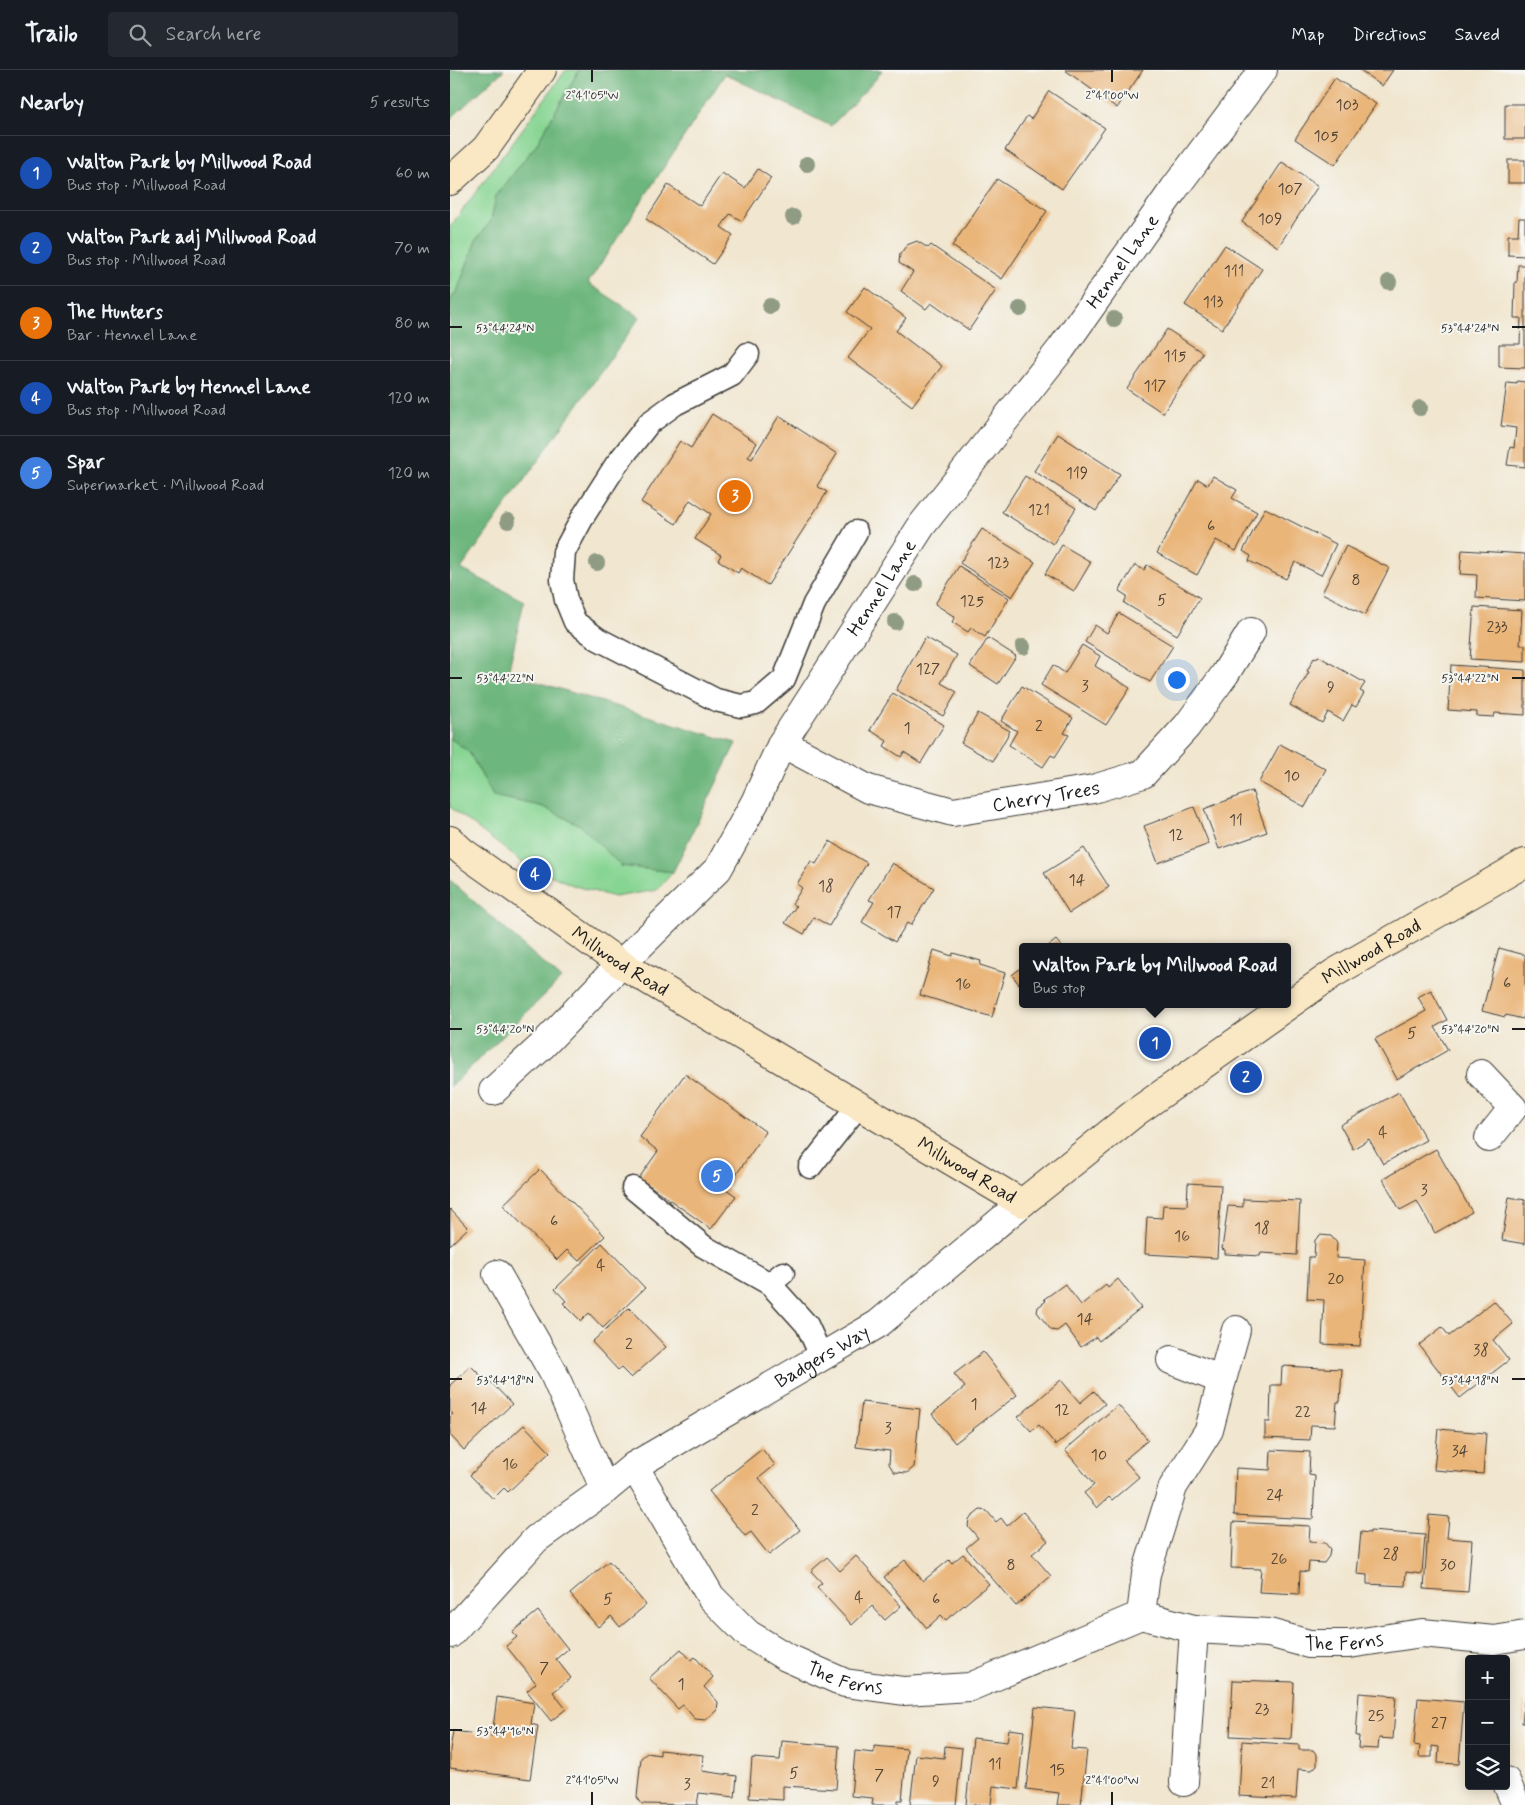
<!DOCTYPE html>
<meta charset="utf-8">
<style>
:root{--surface:#171b24;--page:#242831;--text:#f1f3f6;--muted:#9ea1a6;--line:#363941;--accent:#c8321e}
body{margin:0;font-family:Mynerve,sans-serif;background:var(--page);color:var(--text)}
.controls{position:absolute;right:15px;bottom:15px;display:grid;overflow:hidden;border-radius:5px;box-shadow:0 2px 12px #0003}
.controls button{width:45px;height:45px;display:grid;place-items:center;padding:0;border:0;border-bottom:1px solid var(--line);background:var(--surface);color:var(--text);font:25px sans-serif}
.you{position:absolute;left:726px;top:609px;width:18px;height:18px;margin:-12px;border:4px solid #fff;border-radius:50%;background:#1a73e8;box-shadow:0 0 0 8px #1a73e833}
.badge{display:grid;place-items:center;width:32px;height:32px;border-radius:50%;background:var(--accent);color:#fff;font-size:16px;font-weight:700}
.pin{position:absolute;translate:-50% -50%;border:2px solid #fff;box-shadow:0 1px 5px #0006}
.popup{position:absolute;left:569px;top:873px;width:272px;height:65px;box-sizing:border-box;display:grid;place-content:center;border-radius:5px;background:var(--surface);filter:drop-shadow(0 1px 4px #0005);font-size:16px;white-space:nowrap;color:var(--muted)}
.popup b{font-size:19px;color:var(--text)}
.popup::after{content:'';position:absolute;left:50%;top:100%;margin-left:-10px;border:10px solid transparent;border-top-color:var(--surface)}
.list{margin:0;padding:0;list-style:none}
h2{display:flex;justify-content:space-between;align-items:center;height:65px;margin:0;padding:0 20px;font-size:21px}
h2 small{font-size:16px;font-weight:400;color:var(--muted)}
.list li{display:grid;grid-template-columns:32px 1fr auto;gap:15px;align-items:center;box-sizing:border-box;height:75px;padding:0 20px;border-top:1px solid var(--line)}
.list b{display:block;font-size:19px;white-space:nowrap}
.list p{margin:0;font-size:16px;white-space:nowrap;color:var(--muted)}
.list em{font-size:16px;font-style:normal;color:var(--muted)}
.icon{flex:none;width:28px;height:28px;fill:none;stroke:currentColor;stroke-width:2;stroke-linecap:round;stroke-linejoin:round}
.map{position:relative;flex:none;width:1075px;height:1735px;overflow:hidden}
header{display:flex;align-items:center;gap:30px;box-sizing:border-box;height:70px;padding:0 25px;background:var(--surface);border-bottom:1px solid var(--line)}
header strong{font-size:24px}
nav{display:flex;gap:28px;margin-inline-start:auto;font-size:18px}
.search{width:350px;height:45px;background:var(--page);display:flex;align-items:center;gap:12px;box-sizing:border-box;padding:0 18px;border-radius:5px;color:var(--muted);font-size:19px}
main{display:flex}
aside{flex:1;background:var(--surface)}
.map>svg:first-child{display:block}
.green{fill:#87d593;stroke:#527858}
.forest{fill:#6db67d;stroke:#44694c}
.building{fill:#eab579}
.lines{fill:none;stroke-linecap:round;stroke-linejoin:round}
.lane-casing{stroke:#3c3a37;stroke-width:25}
.street-casing{stroke:#3c3a37;stroke-width:30}
.secondary-casing{stroke:#3c3a37;stroke-width:30}
.lane{stroke:#fff;stroke-width:22}
.street{stroke:#fff;stroke-width:28}
.secondary{stroke:#fae7c3;stroke-width:28}
.tree{fill:#909b84}
.ticks{fill:none;stroke:#1c1c1c;stroke-width:2}
.labels{text-anchor:middle;dominant-baseline:central;stroke-width:4;stroke-linejoin:round;paint-order:stroke}
.number-label{font-size:16px;fill:#504233}
.street-label{font-size:19px;fill:#1c1c1c;stroke:#f6f6f2}
.ticks-label{font-size:12px;text-anchor:middle;fill:#1c1c1c;stroke:#f6f6f2;stroke-width:4;stroke-linejoin:round;paint-order:stroke}
</style>
<header>
<strong>Trailo</strong>
<div class="search"><svg class="icon" aria-label="search" viewBox="0 0 24 24"><circle cx="10" cy="10" r="6"/><path d="M15 15l6 6"/></svg>Search here</div>
<nav><a>Map</a><a>Directions</a><a>Saved</a></nav>
</header>
<main>
<aside>
<h2>Nearby<small>5 results</small></h2>
<ul class="list">
<li><span class="badge" style="background:#1a4fb4">1</span><div><b>Walton Park by Millwood Road</b><p>Bus stop · Millwood Road</p></div><em>60 m</em></li>
<li><span class="badge" style="background:#1a4fb4">2</span><div><b>Walton Park adj Millwood Road</b><p>Bus stop · Millwood Road</p></div><em>70 m</em></li>
<li><span class="badge" style="background:#e8710a">3</span><div><b>The Hunters</b><p>Bar · Hennel Lane</p></div><em>80 m</em></li>
<li><span class="badge" style="background:#1a4fb4">4</span><div><b>Walton Park by Hennel Lane</b><p>Bus stop · Millwood Road</p></div><em>120 m</em></li>
<li><span class="badge" style="background:#3f7fe0">5</span><div><b>Spar</b><p>Supermarket · Millwood Road</p></div><em>120 m</em></li>
</ul>
</aside>
<div class="map">
<svg width="1075" height="1735" viewBox="0 0 1075 1735">
<rect width="100%" height="100%" fill="#f6f6f2"/>
<filter id="ink" filterUnits="userSpaceOnUse"><feTurbulence type="fractalNoise" baseFrequency=".02" numOctaves="2"/><feDisplacementMap in="SourceGraphic" scale="10" xChannelSelector="R" yChannelSelector="G"/><feConvolveMatrix kernelMatrix="1 2 1 2 8 2 1 2 1" color-interpolation-filters="sRGB"/></filter>
<filter id="wash" filterUnits="userSpaceOnUse"><feTurbulence type="fractalNoise" baseFrequency=".0096" numOctaves="4" result="noise"/><feDisplacementMap in="SourceGraphic" scale="20" xChannelSelector="R" yChannelSelector="G"/><feGaussianBlur stdDeviation="1.12" result="paint"/><feColorMatrix in="noise" values="0 0 0 0 0 0 0 0 0 0 0 0 0 0 0 0 0 1.4 0 .05"/><feComposite in="paint" operator="in"/></filter>
<g filter="url(#wash)">
<rect width="100%" height="100%" fill="#f1e6cf"/>
<!-- green -->
<g class="green">
<polygon points="116,0 129,0 86,75 46,126 41,151 26,170 8,219 0,231 0,157"/>
<polygon points="0,668 19,682 43,726 91,736 130,755 171,796 223,802 207,820 164,827 125,816 73,793 0,737"/>
</g>
<!-- forest -->
<g class="forest">
<polygon points="0,0 54,0 0,49"/>
<polygon points="129,0 432,0 426,9 381,56 275,4 138,213 190,247 11,499 74,531 58,603 286,673 223,802 171,796 130,755 91,736 43,726 19,682 0,668 0,231 8,219 26,170 41,151 46,126 86,75"/>
<polygon points="0,810 111,909 0,1017"/>
</g>
<g id="blocks">
<!-- building -->
<g class="building">
<polygon points="615,0 693,0 667,38"/>
<polygon points="910,0 943,0 932,16"/>
<polygon points="885,8 926,34 885,95 845,69"/>
<polygon points="599,21 655,58 612,119 555,80 577,46 581,49"/>
<rect x="1055" y="34" width="20" height="35"/>
<rect x="1058" y="90" width="17" height="23"/>
<polygon points="832,92 868,116 828,177 792,152"/>
<polygon points="308,99 321,108 292,151 280,144 271,157 283,165 263,194 196,149 218,115 250,136 272,103 295,118"/>
<polygon points="547,109 597,141 552,209 502,176"/>
<polygon points="1069,148 1075,148 1075,186 1058,185 1058,165 1068,165"/>
<polygon points="467,171 478,178 481,175 546,220 519,260 481,233 476,239 451,221 463,202 449,193 450,184 457,175"/>
<polygon points="775,175 812,199 772,259 735,235"/>
<polygon points="1068,195 1075,195 1075,298 1049,297 1049,274 1070,274 1071,248 1064,248 1065,212 1067,212"/>
<polygon points="415,217 456,248 446,261 492,296 462,336 398,288 420,259 397,242"/>
<polygon points="717,259 753,283 713,343 677,319"/>
<polygon points="1067,311 1075,312 1075,397 1057,395 1060,377 1064,378 1066,358 1051,356 1057,313 1067,314"/>
<polygon points="262,344 307,373 298,387 302,389 329,346 387,384 367,416 377,422 318,515 291,498 288,503 268,490 271,485 245,469 261,444 240,430 226,454 191,432 230,371 241,378"/>
<polygon points="608,364 670,404 646,441 584,401"/>
<polygon points="575,406 626,438 603,474 552,442"/>
<polygon points="763,406 787,420 782,428 807,442 786,481 766,470 747,505 707,483 748,409 758,415"/>
<polygon points="815,438 886,474 871,505 845,492 836,509 799,491 801,486 793,481"/>
<polygon points="532,459 585,492 562,527 510,493"/>
<polygon points="612,475 641,492 624,521 595,504"/>
<polygon points="896,476 939,498 915,545 872,523"/>
<polygon points="1012,480 1075,484 1075,531 1026,528 1027,505 1010,504"/>
<polygon points="685,495 694,500 697,495 750,528 727,565 674,533 677,526 669,521"/>
<polygon points="509,496 559,528 535,567 521,558 518,562 502,552 505,547 485,534"/>
<polygon points="1024,537 1072,540 1070,575 1075,575 1075,592 1020,589"/>
<polygon points="669,543 723,576 700,612 635,572 645,555 657,563"/>
<polygon points="475,567 507,585 491,613 507,622 493,646 446,620"/>
<polygon points="538,568 566,586 548,614 520,596"/>
<polygon points="632,575 650,586 645,596 680,618 656,655 591,615 603,595 615,603"/>
<polygon points="868,586 915,613 910,621 914,623 906,637 902,635 893,651 878,642 872,653 840,635 859,602 857,601 864,588 866,589"/>
<polygon points="1001,595 1075,600 1075,645 1045,643 1044,647 1027,646 1027,642 998,640"/>
<polygon points="572,616 623,648 614,663 619,665 605,687 601,685 593,697 559,675 567,661 551,651"/>
<polygon points="443,623 494,655 471,693 454,682 451,687 434,676 437,671 420,660"/>
<polygon points="528,643 560,661 543,691 511,673"/>
<polygon points="830,674 876,699 855,737 809,712"/>
<polygon points="802,721 817,762 769,779 754,739"/>
<polygon points="744,737 759,774 708,793 694,756"/>
<polygon points="380,771 417,793 379,856 364,847 354,864 335,853 346,836 342,834 352,818 347,814 361,791 366,794"/>
<polygon points="634,778 659,817 619,843 594,803"/>
<polygon points="442,793 484,818 461,855 457,853 445,872 412,852 424,832 419,830"/>
<polygon points="606,870 612,877 597,877"/>
<polygon points="1049,878 1075,885 1075,941 1073,949 1056,945 1055,947 1032,941"/>
<polygon points="484,880 502,886 503,883 531,891 530,895 555,903 542,947 470,925"/>
<polygon points="572,897 572,918 562,905"/>
<polygon points="981,920 997,950 985,957 998,980 947,1009 925,969 976,941 968,927"/>
<polygon points="235,1004 316,1062 276,1119 286,1126 261,1159 189,1108 208,1081 190,1067"/>
<polygon points="949,1022 976,1070 933,1094 919,1069 903,1079 890,1055"/>
<polygon points="986,1079 1022,1142 985,1163 967,1131 950,1140 933,1109"/>
<polygon points="90,1099 155,1166 129,1191 117,1180 107,1190 53,1135"/>
<polygon points="738,1113 771,1115 767,1188 695,1184 697,1147 712,1148 713,1135 737,1136"/>
<polygon points="1059,1127 1075,1130 1075,1174 1052,1170"/>
<polygon points="793,1129 850,1131 847,1185 811,1183 810,1186 775,1184 775,1180 772,1179 778,1136 793,1137"/>
<polygon points="0,1139 18,1158 0,1175"/>
<polygon points="870,1165 881,1166 887,1173 886,1188 915,1190 910,1276 872,1274 874,1230 857,1229 859,1187 864,1187 865,1170"/>
<polygon points="152,1173 195,1218 153,1258 139,1243 131,1251 113,1233 116,1231 105,1219"/>
<polygon points="668,1209 691,1238 649,1271 646,1267 631,1277 615,1255 607,1261 601,1260 587,1242 588,1237 596,1231 594,1229 615,1214 631,1235 656,1215 658,1218"/>
<polygon points="1044,1231 1063,1254 1043,1270 1059,1290 1010,1328 969,1275 992,1257 999,1266"/>
<polygon points="179,1238 216,1277 181,1308 171,1298 168,1300 142,1272"/>
<polygon points="533,1282 567,1325 505,1373 482,1344 515,1317 504,1304"/>
<polygon points="21,1296 34,1309 36,1307 62,1334 14,1380 0,1365 0,1347 3,1344 0,1342 0,1315"/>
<polygon points="832,1296 892,1299 890,1332 887,1332 885,1356 861,1355 860,1370 815,1368 815,1352 820,1352 821,1315 831,1315"/>
<polygon points="611,1310 630,1333 644,1321 655,1334 606,1375 589,1355 581,1361 568,1347"/>
<polygon points="412,1332 470,1339 464,1397 457,1403 444,1402 439,1394 440,1381 406,1377"/>
<polygon points="668,1335 698,1370 674,1390 689,1407 662,1430 659,1427 647,1438 634,1423 644,1415 615,1380"/>
<polygon points="74,1355 100,1382 58,1422 54,1418 43,1429 20,1405"/>
<polygon points="988,1359 1036,1363 1033,1404 984,1400"/>
<polygon points="312,1379 325,1395 309,1408 350,1460 319,1485 301,1462 295,1466 259,1421"/>
<polygon points="821,1380 860,1382 859,1405 865,1406 863,1449 784,1445 786,1398 820,1400"/>
<polygon points="530,1440 537,1441 546,1452 551,1448 557,1456 573,1442 598,1471 582,1484 601,1506 566,1536 516,1478 528,1468 518,1456 519,1449"/>
<polygon points="979,1445 999,1447 997,1468 1022,1470 1018,1522 974,1519"/>
<polygon points="783,1452 860,1456 859,1472 875,1473 880,1479 879,1486 874,1493 859,1492 858,1502 850,1501 849,1524 809,1522 811,1499 781,1498"/>
<polygon points="920,1461 975,1465 972,1504 956,1502 955,1516 917,1514 917,1505 907,1504 911,1462 920,1463"/>
<polygon points="513,1484 539,1514 496,1550 491,1545 477,1558 434,1507 455,1490 473,1511 499,1490 502,1493"/>
<polygon points="406,1486 451,1536 435,1550 422,1536 402,1555 367,1517 372,1513 361,1501 377,1487 390,1501"/>
<polygon points="159,1491 196,1535 170,1557 161,1546 148,1557 120,1524"/>
<polygon points="88,1541 118,1579 106,1589 121,1608 103,1622 116,1639 101,1651 77,1621 86,1613 56,1576 67,1567 62,1562"/>
<polygon points="231,1579 241,1590 245,1587 263,1607 254,1617 268,1632 267,1640 256,1650 245,1649 233,1635 228,1639 199,1608"/>
<polygon points="783,1610 844,1612 841,1669 780,1666"/>
<polygon points="909,1623 946,1626 943,1669 929,1668 928,1679 908,1678 909,1666 906,1666"/>
<polygon points="47,1627 84,1633 81,1654 88,1656 80,1709 0,1698 0,1680 3,1661 42,1666"/>
<polygon points="968,1628 1014,1632 1009,1694 988,1693 989,1677 982,1676 982,1687 969,1687 970,1676 964,1675"/>
<polygon points="1074,1631 1075,1631 1075,1653 1072,1653"/>
<polygon points="585,1637 625,1641 621,1679 637,1680 631,1735 607,1735 609,1723 576,1719"/>
<polygon points="559,1659 574,1661 568,1719 543,1716 541,1735 516,1735 523,1668 557,1672"/>
<polygon points="332,1671 389,1676 386,1719 333,1716 333,1730 299,1728 302,1688 330,1690"/>
<polygon points="792,1671 849,1675 849,1680 863,1680 867,1685 867,1695 862,1700 848,1699 846,1729 789,1726"/>
<polygon points="424,1676 457,1679 452,1730 448,1730 448,1735 422,1735 423,1728 401,1726 405,1681 424,1683"/>
<polygon points="495,1676 512,1678 506,1735 460,1735 466,1685 494,1688"/>
<polygon points="210,1680 253,1685 252,1701 287,1706 285,1727 249,1723 247,1735 192,1734 187,1727 191,1688 197,1683 210,1685"/>
</g>
</g>
</g>
<g filter="url(#ink)">
<use href="#blocks" fill-opacity="0" stroke="#3c3a37" stroke-width="1"/>
<g class="lines">
<!-- lane casing -->
<g class="lane-casing">
<g id="lane">
<polyline points="298,284 282,305 225,334 199,353 166,395 134,445 114,482 112,510 116,530 125,552 148,569 266,630 291,636 306,633 334,609 364,534 406,462"/>
<polyline points="360,1097 409,1035"/>
<polyline points="183,1118 253,1176 320,1214"/>
<polyline points="333,1203 320,1214 357,1255 372,1288"/>
</g>
</g>
<!-- street casing -->
<g class="street-casing">
<g id="street">
<path id="s1" d="M332,673L418,719L503,742L643,719L693,704L737,656L775,604L801,562"/>
<polyline points="1031,1004 1063,1038 1039,1068"/>
<path id="s2" d="M43,1021L92,976L171,894L268,799L305,732L332,673L472,455L611,279L724,119L813,0"/>
<polyline points="47,1204 103,1302 155,1420"/>
<polyline points="721,1290 772,1310 786,1260"/>
<path id="s3" d="M184,1396L261,1527L298,1564L336,1587L395,1613L454,1621L520,1617L691,1545L744,1559L819,1563L859,1574H899L972,1563L1044,1570L1075,1565"/>
<polyline points="691,1545 696,1504 723,1417 759,1360 772,1310"/>
<path id="s4" d="M0,1564L86,1469L155,1420L184,1396L428,1254L572,1133"/>
<polyline points="1056,1711 1066,1735"/>
<polyline points="734,1712 744,1559"/>
</g>
</g>
<!-- secondary casing -->
<g class="secondary-casing">
<g id="secondary">
<polyline points="0,111 36,78 92,0"/>
<path id="s5" d="M0,770L13,782L171,894L572,1133L686,1042L884,903L1075,793"/>
</g>
</g>
<!-- lane -->
<use href="#lane" class="lane"/>
<!-- street -->
<use href="#street" class="street"/>
<!-- secondary -->
<use href="#secondary" class="secondary"/>
</g>
<!-- trees -->
<g class="tree">
<circle cx="357" cy="94" r="8"/>
<circle cx="343" cy="147" r="8"/>
<circle cx="939" cy="212" r="8"/>
<circle cx="320" cy="236" r="8"/>
<circle cx="570" cy="239" r="8"/>
<circle cx="664" cy="249" r="8"/>
<circle cx="970" cy="338" r="8"/>
<circle cx="58" cy="451" r="8"/>
<circle cx="147" cy="493" r="8"/>
<circle cx="465" cy="514" r="8"/>
<circle cx="445" cy="552" r="8"/>
<circle cx="573" cy="577" r="8"/>
</g>
</g>
<!-- ticks -->
<path class="ticks" d="M142,0V12M662,0V12M0,257H12M1062,257H1075M0,608H12M1062,608H1075M0,959H12M1062,959H1075M0,1309H12M1062,1309H1075M0,1660H12M142,1722V1735M662,1722V1735"/>
<g class="labels">
<!-- number labels -->
<g class="number-label">
<text x="897" y="35">103</text>
<text x="876" y="66">105</text>
<text x="840" y="119">107</text>
<text x="820" y="149">109</text>
<text x="784" y="201">111</text>
<text x="763" y="232">113</text>
<text x="725" y="286">115</text>
<text x="705" y="316">117</text>
<text x="627" y="403">119</text>
<text x="589" y="440">121</text>
<text x="761" y="456">6</text>
<text x="548" y="493">123</text>
<text x="906" y="510">8</text>
<text x="712" y="530">5</text>
<text x="522" y="531">125</text>
<text x="1047" y="557">233</text>
<text x="478" y="599">127</text>
<text x="635" y="616">3</text>
<text x="881" y="617">9</text>
<text x="589" y="656">2</text>
<text x="457" y="658">1</text>
<text x="842" y="706">10</text>
<text x="786" y="750">11</text>
<text x="726" y="765">12</text>
<text x="627" y="810">14</text>
<text x="376" y="816">18</text>
<text x="444" y="842">17</text>
<text x="1057" y="913">6</text>
<text x="513" y="914">16</text>
<text x="962" y="963">5</text>
<text x="933" y="1062">4</text>
<text x="974" y="1120">3</text>
<text x="104" y="1151">6</text>
<text x="812" y="1158">18</text>
<text x="732" y="1166">16</text>
<text x="151" y="1195">4</text>
<text x="886" y="1209">20</text>
<text x="635" y="1249">14</text>
<text x="179" y="1274">2</text>
<text x="1031" y="1280">38</text>
<text x="524" y="1334">1</text>
<text x="29" y="1338">14</text>
<text x="612" y="1340">12</text>
<text x="853" y="1342">22</text>
<text x="438" y="1358">3</text>
<text x="1010" y="1381">34</text>
<text x="649" y="1385">10</text>
<text x="60" y="1394">16</text>
<text x="825" y="1425">24</text>
<text x="305" y="1440">2</text>
<text x="941" y="1484">28</text>
<text x="829" y="1489">26</text>
<text x="561" y="1495">8</text>
<text x="998" y="1495">30</text>
<text x="409" y="1527">4</text>
<text x="158" y="1529">5</text>
<text x="486" y="1529">6</text>
<text x="94" y="1598">7</text>
<text x="231" y="1614">1</text>
<text x="812" y="1639">23</text>
<text x="926" y="1646">25</text>
<text x="989" y="1653">27</text>
<text x="545" y="1694">11</text>
<text x="607" y="1700">15</text>
<text x="344" y="1703">5</text>
<text x="429" y="1705">7</text>
<text x="486" y="1711">9</text>
<text x="818" y="1713">21</text>
<text x="237" y="1714">3</text>
</g>
<!-- street labels -->
<g class="street-label">
<text stroke="none"><textPath href="#s2" startOffset="1048">Hennel Lane</textPath></text>
<text stroke="none"><textPath href="#s2" startOffset="642">Hennel Lane</textPath></text>
<text stroke="none"><textPath href="#s1" startOffset="280">Cherry Trees</textPath></text>
<text stroke="none"><textPath href="#s5" startOffset="1109">Millwood Road</textPath></text>
<text stroke="none"><textPath href="#s5" startOffset="209">Millwood Road</textPath></text>
<text stroke="none"><textPath href="#s5" startOffset="614">Millwood Road</textPath></text>
<text stroke="none"><textPath href="#s4" startOffset="468">Badgers Way</textPath></text>
<text stroke="none"><textPath href="#s3" startOffset="831">The Ferns</textPath></text>
<text stroke="none"><textPath href="#s3" startOffset="312">The Ferns</textPath></text>
</g>
</g>
<g class="ticks-label">
<text x="142" y="29">2°41'05"W</text>
<text x="662" y="29">2°41'00"W</text>
<text x="55" y="262">53°44'24"N</text>
<text x="1020" y="262">53°44'24"N</text>
<text x="55" y="612">53°44'22"N</text>
<text x="1020" y="612">53°44'22"N</text>
<text x="55" y="963">53°44'20"N</text>
<text x="1020" y="963">53°44'20"N</text>
<text x="55" y="1314">53°44'18"N</text>
<text x="1020" y="1314">53°44'18"N</text>
<text x="55" y="1665">53°44'16"N</text>
<text x="142" y="1714">2°41'05"W</text>
<text x="662" y="1714">2°41'00"W</text>
</g>
</svg>
<div class="controls">
<button>+</button>
<button>−</button>
<button><svg class="icon" aria-label="layers" viewBox="0 0 24 24"><path d="M12 4l9 5-9 5-9-5zM3 14l9 5 9-5"/></svg></button>
</div>
<div class="you"></div>
<div class="pin badge" style="left:705px;top:973px;background:#1a4fb4">1</div>
<div class="popup"><b>Walton Park by Millwood Road</b>Bus stop</div>
<div class="pin badge" style="left:796px;top:1007px;background:#1a4fb4">2</div>
<div class="pin badge" style="left:285px;top:426px;background:#e8710a">3</div>
<div class="pin badge" style="left:85px;top:804px;background:#1a4fb4">4</div>
<div class="pin badge" style="left:267px;top:1106px;background:#3f7fe0">5</div>
</div>
</main>
